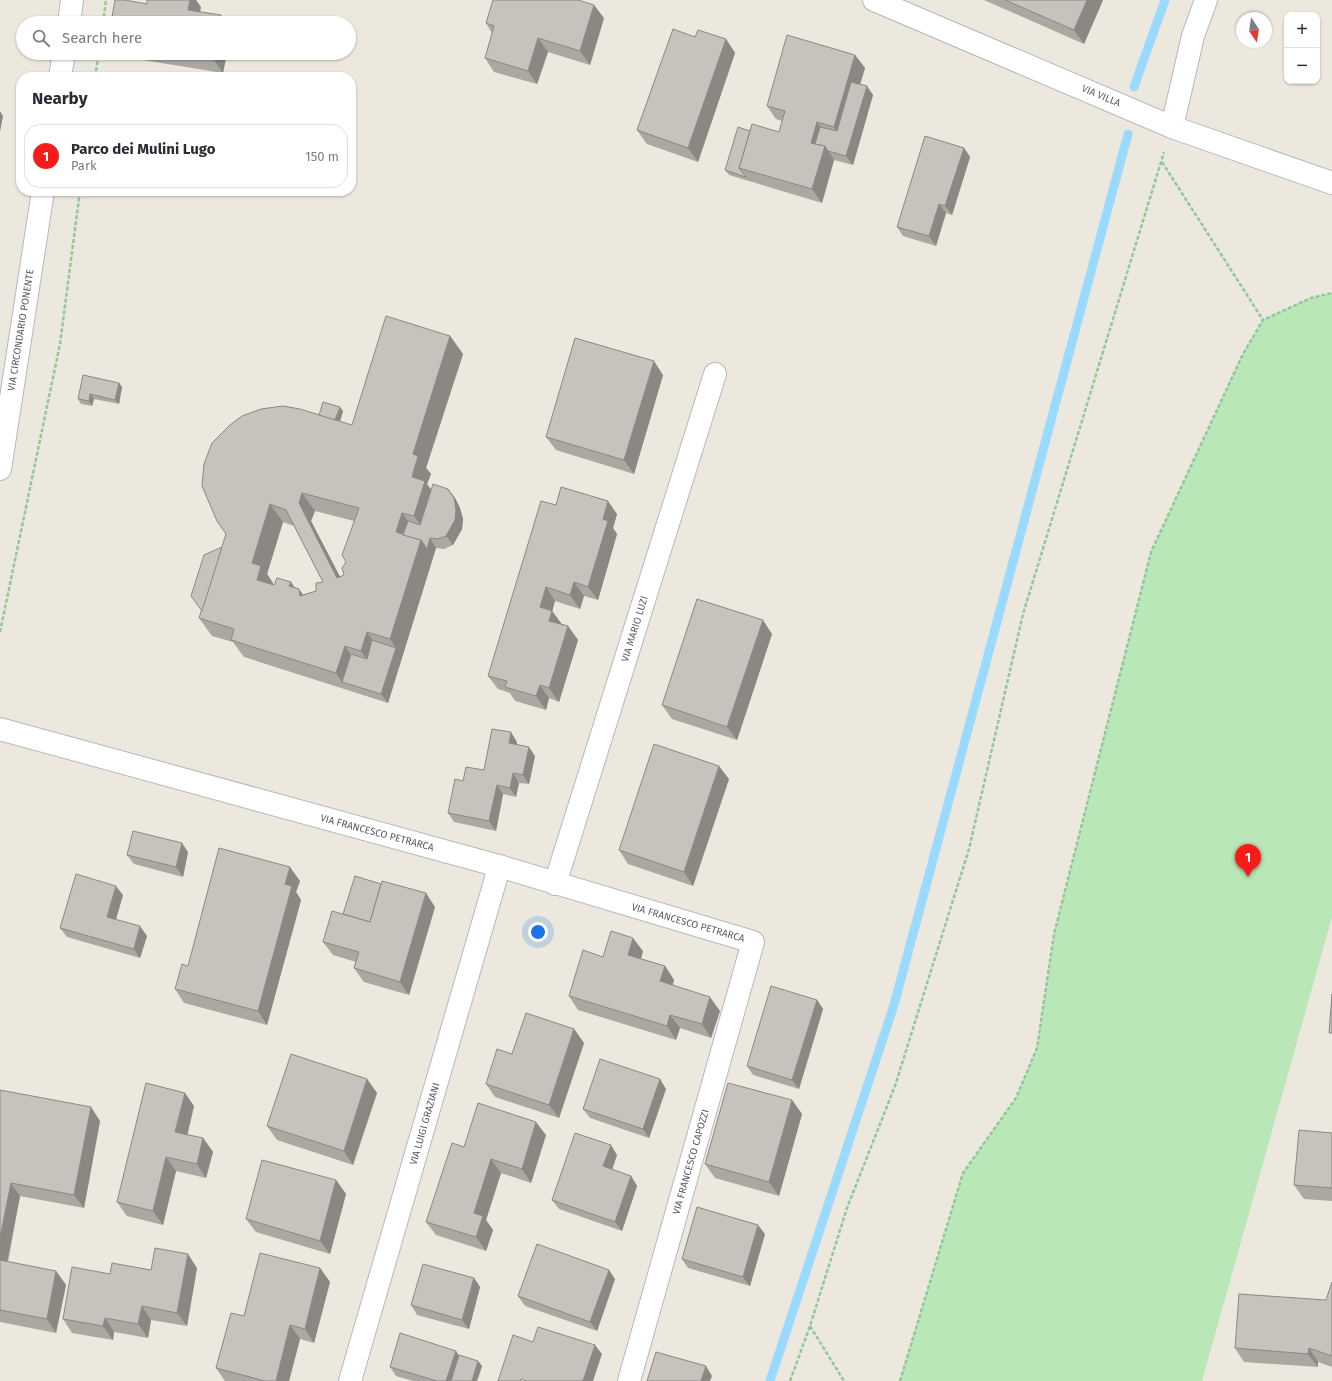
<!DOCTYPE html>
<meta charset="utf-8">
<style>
:root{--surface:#fff;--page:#f2f2f3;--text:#2b2b33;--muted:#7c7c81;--line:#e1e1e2;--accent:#f71c19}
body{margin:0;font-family:"Fira Sans",sans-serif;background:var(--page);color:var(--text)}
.controls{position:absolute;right:12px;top:12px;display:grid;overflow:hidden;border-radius:8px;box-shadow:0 1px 3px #0004}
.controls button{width:36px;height:36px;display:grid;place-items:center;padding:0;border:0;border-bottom:1px solid var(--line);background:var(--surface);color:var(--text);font:20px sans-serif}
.compass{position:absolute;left:1236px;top:12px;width:36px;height:36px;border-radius:50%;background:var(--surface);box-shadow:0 1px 3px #0004;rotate:167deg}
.you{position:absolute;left:538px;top:932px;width:14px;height:14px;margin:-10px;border:3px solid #fff;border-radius:50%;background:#1a73e8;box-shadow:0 0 0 6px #1a73e833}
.badge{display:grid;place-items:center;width:26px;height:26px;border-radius:50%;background:var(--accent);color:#fff;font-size:13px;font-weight:700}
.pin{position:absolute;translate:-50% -33px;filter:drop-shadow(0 1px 2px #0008)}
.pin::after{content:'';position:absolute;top:21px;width:14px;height:12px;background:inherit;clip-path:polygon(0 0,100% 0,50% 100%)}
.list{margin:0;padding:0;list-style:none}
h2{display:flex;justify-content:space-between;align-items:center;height:52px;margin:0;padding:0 16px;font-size:17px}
h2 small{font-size:13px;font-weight:400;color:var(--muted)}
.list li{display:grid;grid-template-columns:26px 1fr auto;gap:12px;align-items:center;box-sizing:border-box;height:64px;margin:0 8px 8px;padding:0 8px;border:1px solid var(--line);border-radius:16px}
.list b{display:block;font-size:15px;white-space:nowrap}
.list p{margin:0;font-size:13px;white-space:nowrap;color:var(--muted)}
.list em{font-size:13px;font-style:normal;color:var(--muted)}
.icon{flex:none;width:22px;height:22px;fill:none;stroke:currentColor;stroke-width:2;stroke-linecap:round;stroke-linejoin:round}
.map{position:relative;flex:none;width:1332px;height:1381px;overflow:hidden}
.search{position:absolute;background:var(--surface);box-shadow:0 1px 3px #0004;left:16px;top:16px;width:340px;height:44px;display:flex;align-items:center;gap:10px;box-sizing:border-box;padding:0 14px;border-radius:22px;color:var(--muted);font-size:15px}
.panel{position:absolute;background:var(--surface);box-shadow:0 1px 3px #0004;left:16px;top:72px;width:340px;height:124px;border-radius:16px}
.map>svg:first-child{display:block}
.green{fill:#bae7b7}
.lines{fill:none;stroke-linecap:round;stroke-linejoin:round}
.stream{stroke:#9bdaff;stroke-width:9}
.minor-casing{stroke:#b4b8bd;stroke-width:24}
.path{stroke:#90c89c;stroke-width:2.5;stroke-dasharray:4 2;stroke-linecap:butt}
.minor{stroke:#fff;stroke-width:22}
.wall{fill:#aba7a1;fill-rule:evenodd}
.shaded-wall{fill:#8b8883}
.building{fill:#c7c2bb;stroke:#8b8883;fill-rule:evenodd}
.labels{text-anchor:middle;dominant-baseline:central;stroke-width:4;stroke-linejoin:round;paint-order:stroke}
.street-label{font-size:10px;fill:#575c61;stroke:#fff}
</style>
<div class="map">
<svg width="1332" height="1381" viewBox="0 0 1332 1381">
<rect width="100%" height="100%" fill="#ece8de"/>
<!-- green -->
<polygon class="green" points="1332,293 1332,917 1202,1381 900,1381 963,1173 1016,1098 1037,1048 1054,934 1151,552 1243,354 1263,320 1311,298"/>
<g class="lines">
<!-- stream -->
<g class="stream">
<polyline points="1134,87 1165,0"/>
<polyline points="770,1381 894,1005 1128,134"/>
</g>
<!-- minor casing -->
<g class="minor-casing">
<g id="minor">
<polyline points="874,0 1172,127 1332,183"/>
<polyline points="69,23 72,0"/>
<polyline points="60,77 64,53"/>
<polyline points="1172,127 1193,36 1206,0"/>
<polyline points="0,469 43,191"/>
<polyline points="0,729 499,866 753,942 629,1381"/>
<polyline points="555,884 715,374"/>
<polyline points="350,1381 494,885 499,866"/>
</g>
</g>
<!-- path -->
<g class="path">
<polyline points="103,23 106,0"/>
<polyline points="95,77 99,53"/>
<polyline points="1162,162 1263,320"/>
<polyline points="0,632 60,344 80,191"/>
<polyline points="810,1326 844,1381"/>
<polyline points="790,1381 810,1326 847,1208 895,1086 969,849 1023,614 1164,152"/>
<polyline points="900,1381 963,1173 1016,1098 1037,1048 1054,934 1151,552 1243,354 1263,320 1311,298 1332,293"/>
</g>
<!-- minor -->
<use href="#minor" class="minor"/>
</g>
<!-- wall -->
<g class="wall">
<polygon points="984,0 1103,0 1084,44"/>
<polygon points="604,18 590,65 548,52 537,84 494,72 485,58 492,33 486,23"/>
<polygon points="695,37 726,39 735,53 698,162 647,144 637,130"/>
<polygon points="115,53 227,53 223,73 118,56"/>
<polygon points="855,55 865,68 860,84 873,95 853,165 834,160 822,203 729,175 725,170 750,131 779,132 782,121 776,119 767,106"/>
<polygon points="964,148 970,157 952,215 946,213 936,246 903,236 897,227"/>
<path d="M450,336L463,354L426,468L431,474L427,484L431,490L448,489L455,498L460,508L463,519L462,529L453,545L444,549L436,548L388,703L244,657L233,642L212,636L199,618L226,534L217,521L319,415L343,411L340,422L352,425ZM315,511L354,521L346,562L344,575L340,577L311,521ZM283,522L294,526L323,582L316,591L303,595L295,588L273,585V583L267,574Z"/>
<polygon points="663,375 634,474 556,450 546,437"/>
<polygon points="119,383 122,387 119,404 94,399 92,406 81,404 78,399"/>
<polygon points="556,505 617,514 613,528 617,534 598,600 584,596 580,609 555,601 552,611 562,624 568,626 578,640 559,702 549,698 546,710 515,701 510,693 498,689 488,676"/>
<polygon points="772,634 737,740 672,719 662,705"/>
<polygon points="517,742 517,744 535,756 529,784 519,783 516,797 503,794 496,831 454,822 448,813 463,781 484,770"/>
<polygon points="729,779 693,886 628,864 619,850"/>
<polygon points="188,852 183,877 134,864 127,855"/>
<polygon points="300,881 296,892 301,900 267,1025 184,1003 175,989 188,966"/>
<polygon points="123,895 116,919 147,936 140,958 67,937 60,928"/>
<polygon points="435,907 409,995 364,982 354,968 356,962 333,955 323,942 343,914"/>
<polygon points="643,951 641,959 665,966 674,980 673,985 720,1011 711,1038 680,1028 676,1040 578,1010 569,996 603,957"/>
<polygon points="817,1000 823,1009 799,1089 753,1075 747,1066"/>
<polygon points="574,1029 584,1043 559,1118 495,1097 486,1084 512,1054"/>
<polygon points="367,1079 377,1093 353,1165 277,1140 267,1126"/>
<polygon points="666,1089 649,1138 590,1118 583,1109"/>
<polygon points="0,1090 100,1121 84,1208 20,1196 8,1262 56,1271 66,1285 56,1333 0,1322"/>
<polygon points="792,1100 802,1114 779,1196 715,1178 705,1164"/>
<polygon points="194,1106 187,1135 203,1138 213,1152 206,1178 176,1171 163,1225 127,1216 117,1202"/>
<polygon points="1332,1133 1332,1201 1304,1199 1294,1185"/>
<polygon points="546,1135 531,1183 501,1173 486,1220 493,1230 486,1251 436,1235 426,1222 464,1147"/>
<polygon points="617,1155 612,1169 631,1176 637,1186 622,1231 559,1209 552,1200"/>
<polygon points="336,1180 346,1194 330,1254 256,1232 246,1219"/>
<polygon points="765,1234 750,1286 688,1268 682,1259"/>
<polygon points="197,1268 187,1326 151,1320 148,1338 114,1332 113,1340 72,1333 63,1319 151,1270"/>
<polygon points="320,1268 330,1282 314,1343 300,1339 289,1381 225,1381 216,1368 244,1316"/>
<polygon points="474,1278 480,1287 469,1329 417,1315 411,1305"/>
<polygon points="615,1279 597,1331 525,1306 518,1296"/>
<polygon points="1332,1282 1332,1367 1318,1362 1318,1367 1244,1362 1235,1348 1326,1300"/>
<polygon points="459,1355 482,1366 477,1381 413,1381 396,1376 390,1367"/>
</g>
<!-- shaded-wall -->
<g class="shaded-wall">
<polygon points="190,0 196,0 201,7 198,23 188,10"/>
<polygon points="1087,0 1103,0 1084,44 1074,30"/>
<polygon points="594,5 604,18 590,65 580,51"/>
<polygon points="221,15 226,23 220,23"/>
<polygon points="538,38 548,52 537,84 528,71"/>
<polygon points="726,39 735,53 698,162 688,148"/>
<polygon points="215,53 227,53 223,73 214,60"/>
<polygon points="855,55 865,68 843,141 834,127"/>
<polygon points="867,86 873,95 853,165 846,156"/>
<polygon points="0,111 3,116 0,132"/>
<polygon points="817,122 827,136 823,149 811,143"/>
<polygon points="825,146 834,160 822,203 812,189"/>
<polygon points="964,148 970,157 952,215 945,206"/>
<polygon points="939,204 946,213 936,246 929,236"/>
<polygon points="450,336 463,354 426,468 431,474 427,484 438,499 427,534 414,516 412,477 413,454"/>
<polygon points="654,361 663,375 634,474 624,460"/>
<polygon points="119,383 122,387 119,404 115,400"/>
<polygon points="90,394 94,399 92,406 89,401"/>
<polygon points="340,407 343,411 336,434 332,429"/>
<polygon points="448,489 455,498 460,508 463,519 462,529 453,545 446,536"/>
<polygon points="302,493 315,511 311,521 350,596 337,578 299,503"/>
<polygon points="608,501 617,514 613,528 617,534 598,600 588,587 603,519"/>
<polygon points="270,504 283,522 267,574 273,583 269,597 257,580 252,563"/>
<polygon points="402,513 414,530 410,544 396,532"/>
<polygon points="430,538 436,548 388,703 381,694 396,648 390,639 421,540"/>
<polygon points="291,582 300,595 299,589 312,607 289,586"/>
<polygon points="574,582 584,596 580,609 570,595"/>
<polygon points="546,587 555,601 551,616 552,611 562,625 559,634 540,607"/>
<polygon points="763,620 772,634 737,740 727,727"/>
<polygon points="568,626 578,640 559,702 549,688"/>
<polygon points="367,632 379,650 373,668 361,651"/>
<polygon points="345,646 357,664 342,682 336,673"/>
<polygon points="540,685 549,698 546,710 536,696"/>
<polygon points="511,732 517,742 515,752 509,743"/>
<polygon points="529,747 535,756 529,784 523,775"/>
<polygon points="719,766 729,779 693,886 684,872"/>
<polygon points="513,773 519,783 516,797 510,788"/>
<polygon points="497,785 503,794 496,831 489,821"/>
<polygon points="182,843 188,852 183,877 176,867"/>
<polygon points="290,867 300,881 296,892 301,900 267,1025 258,1011 285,884"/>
<polygon points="116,886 123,895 114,926 107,917"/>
<polygon points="426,893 435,907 409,995 400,982"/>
<polygon points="140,926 147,936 140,958 134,949"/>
<polygon points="633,938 643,951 638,968 628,955"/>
<polygon points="665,966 674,980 669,995 660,981"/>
<polygon points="710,997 720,1011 711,1038 702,1024"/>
<polygon points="817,1000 823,1009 799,1089 792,1080"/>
<polygon points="670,1015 680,1028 676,1040 667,1026"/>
<polygon points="574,1029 584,1043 559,1118 549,1105"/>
<polygon points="367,1079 377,1093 353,1165 344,1151"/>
<polygon points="660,1079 666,1089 649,1138 643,1129"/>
<polygon points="185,1093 194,1106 185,1145 175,1132"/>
<polygon points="792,1100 802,1114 779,1196 769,1182"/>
<polygon points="91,1107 100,1121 84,1208 74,1195"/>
<polygon points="536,1122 546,1135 531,1183 522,1169"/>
<polygon points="203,1138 213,1152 206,1178 197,1164"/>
<polygon points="611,1145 617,1155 610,1176 603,1166"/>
<polygon points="166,1157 176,1171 163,1225 153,1211"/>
<polygon points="491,1159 501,1173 486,1220 493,1230 486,1251 476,1237 474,1213"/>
<polygon points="631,1176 637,1186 622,1231 615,1222"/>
<polygon points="336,1180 346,1194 330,1254 320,1241"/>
<polygon points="11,1183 20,1196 5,1273 0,1265 0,1238"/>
<polygon points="758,1225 765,1234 750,1286 743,1277"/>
<polygon points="188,1254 197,1268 187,1326 177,1313"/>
<polygon points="320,1268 330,1282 314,1343 305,1329"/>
<polygon points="609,1270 615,1279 597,1331 590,1322"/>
<polygon points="56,1271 66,1285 56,1333 47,1319"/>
<polygon points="474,1278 480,1287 469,1329 462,1320"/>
<polygon points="142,1306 151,1320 148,1338 138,1324"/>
<polygon points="105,1318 114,1332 113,1340 103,1326"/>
<polygon points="290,1325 300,1339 289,1381 276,1381"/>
<polygon points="595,1345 602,1354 593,1381 583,1381"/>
<polygon points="1309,1348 1318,1362 1318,1367 1308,1354"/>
<polygon points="456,1351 462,1360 455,1381 446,1381"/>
<polygon points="478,1361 482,1366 477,1381 472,1381"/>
<polygon points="706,1366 712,1376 710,1381 701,1381"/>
</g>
<!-- building -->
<g class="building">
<polygon points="115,0 125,0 147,4 147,0 190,0 188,10 221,15 220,23 111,23"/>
<polygon points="493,0 578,0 594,5 580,51 538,38 528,71 485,58 494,26 486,23"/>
<polygon points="1005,0 1087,0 1074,30"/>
<polygon points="673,29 695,37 698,30 726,39 688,148 637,130"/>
<polygon points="787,35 855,55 834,127 817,122 811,143 825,146 812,189 739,168 752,124 779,132 785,111 767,106"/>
<polygon points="173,53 215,53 214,60"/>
<polygon points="851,82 867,86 846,156 828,151 825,146 815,144 820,127 837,131"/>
<polygon points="738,127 750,131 739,168 746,177 725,170"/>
<polygon points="925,136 964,148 945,206 939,204 929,236 897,227"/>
<path d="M386,316L450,336L413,454L418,456L412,477L425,481L414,516L402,513L396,532L421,540L390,639L367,632L361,651L345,646L336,673L231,640L234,629L199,618L226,534L217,521L202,486L204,464L212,443L230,425L242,416L261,409L283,406L300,409L352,425ZM302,493L359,508L342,555L346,562L342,568L344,575L337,578L299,503ZM270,504L286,510L323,582L316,583V591L300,596L299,589L289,586L291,582L277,578L274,585L257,580L261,566L252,563Z"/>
<polygon points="575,338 654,361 624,460 546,437"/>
<polygon points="83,375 119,383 115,400 90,394 89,401 78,399"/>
<polygon points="323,402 340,407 335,420 319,415"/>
<polygon points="433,484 448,489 454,498 456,510 455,520 446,536 438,539 430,538 427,549 421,540 403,535 408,521 420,525"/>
<polygon points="561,487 608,501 603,519 608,521 588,587 574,582 570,595 546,587 540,607 552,611 549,621 568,626 549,688 540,685 536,696 505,687 507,681 488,676 541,501 556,505"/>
<polygon points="222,547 202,611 191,596 204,555"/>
<polygon points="697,599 763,620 727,727 662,705"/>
<polygon points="372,640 396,648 381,694 342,682 351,654 367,659"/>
<polygon points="492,729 511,732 509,743 529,747 523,775 513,773 510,788 497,785 489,821 448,813 455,779 463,781 466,767 484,770"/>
<polygon points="654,744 719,766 684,872 619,850"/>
<polygon points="133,831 182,843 176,867 127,855"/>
<polygon points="219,848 290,867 285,884 292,886 258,1011 175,989 182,964 188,966"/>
<polygon points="76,874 116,886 107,917 140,926 134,949 60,928"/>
<polygon points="355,876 381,884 370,922 343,914"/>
<polygon points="382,881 426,893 400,982 354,968 359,952 323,942 332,911 370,922"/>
<polygon points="611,931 633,938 628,955 665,966 660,981 710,997 702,1024 670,1015 667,1026 569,996 583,950 603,957"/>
<polygon points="771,986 817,1000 792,1080 747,1066"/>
<polygon points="1332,994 1332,1033 1329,1033"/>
<polygon points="526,1013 574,1029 549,1105 486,1084 497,1049 512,1054"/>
<polygon points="291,1054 367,1079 344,1151 267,1126"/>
<polygon points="600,1059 660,1079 643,1129 583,1109"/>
<polygon points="146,1083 185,1093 175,1132 203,1138 197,1164 166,1157 153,1211 117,1202"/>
<polygon points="728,1083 792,1100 769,1182 705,1164"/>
<polygon points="0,1090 91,1107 74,1195 11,1183 0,1238"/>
<polygon points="478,1103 536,1122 522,1169 491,1159 474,1213 483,1216 476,1237 426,1222 452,1143 464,1147"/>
<polygon points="1299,1130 1332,1133 1332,1188 1294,1185"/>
<polygon points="575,1133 611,1145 603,1166 631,1176 615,1222 552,1200"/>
<polygon points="262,1160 336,1180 320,1241 246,1219"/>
<polygon points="697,1207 758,1225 743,1277 682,1259"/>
<polygon points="537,1244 609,1270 590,1322 518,1296"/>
<polygon points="155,1248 188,1254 177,1313 142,1306 138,1324 105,1318 103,1326 63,1319 72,1267 110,1274 112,1263 151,1270"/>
<polygon points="260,1253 320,1268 305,1329 290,1325 276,1381 265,1381 216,1368 231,1313 244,1316"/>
<polygon points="0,1260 56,1271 47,1319 0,1310"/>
<polygon points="423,1264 474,1278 462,1320 411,1305"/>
<polygon points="1332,1282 1332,1356 1309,1348 1308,1354 1235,1348 1239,1294 1326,1300"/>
<polygon points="538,1327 595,1345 583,1381 526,1381 521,1379 521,1381 498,1381 513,1335 533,1342"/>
<polygon points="400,1333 456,1351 446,1381 437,1381 390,1367"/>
<polygon points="656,1352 706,1366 701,1381 647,1381"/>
<polygon points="459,1355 478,1361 472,1381 451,1381"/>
</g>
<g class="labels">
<!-- street labels -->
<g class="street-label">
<text transform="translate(1101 96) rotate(23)">VIA VILLA</text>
<text transform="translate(21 330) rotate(-81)">VIA CIRCONDARIO PONENTE</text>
<text transform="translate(635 629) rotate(-73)">VIA MARIO LUZI</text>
<text transform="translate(377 833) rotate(15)">VIA FRANCESCO PETRARCA</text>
<text transform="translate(688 923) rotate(16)">VIA FRANCESCO PETRARCA</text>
<text transform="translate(425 1124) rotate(-74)">VIA LUIGI GRAZIANI</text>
<text transform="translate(691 1162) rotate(-74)">VIA FRANCESCO CAPOZZI</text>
</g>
</g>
</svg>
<div class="controls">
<button>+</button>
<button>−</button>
</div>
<svg class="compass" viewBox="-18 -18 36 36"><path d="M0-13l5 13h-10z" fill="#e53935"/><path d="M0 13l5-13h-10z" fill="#7c7c81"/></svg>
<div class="you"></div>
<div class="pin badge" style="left:1248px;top:877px">1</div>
<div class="search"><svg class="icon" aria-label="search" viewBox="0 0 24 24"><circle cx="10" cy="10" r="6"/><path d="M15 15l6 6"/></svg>Search here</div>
<section class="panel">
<h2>Nearby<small></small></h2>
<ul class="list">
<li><span class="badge">1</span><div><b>Parco dei Mulini Lugo</b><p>Park</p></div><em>150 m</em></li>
</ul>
</section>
</div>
